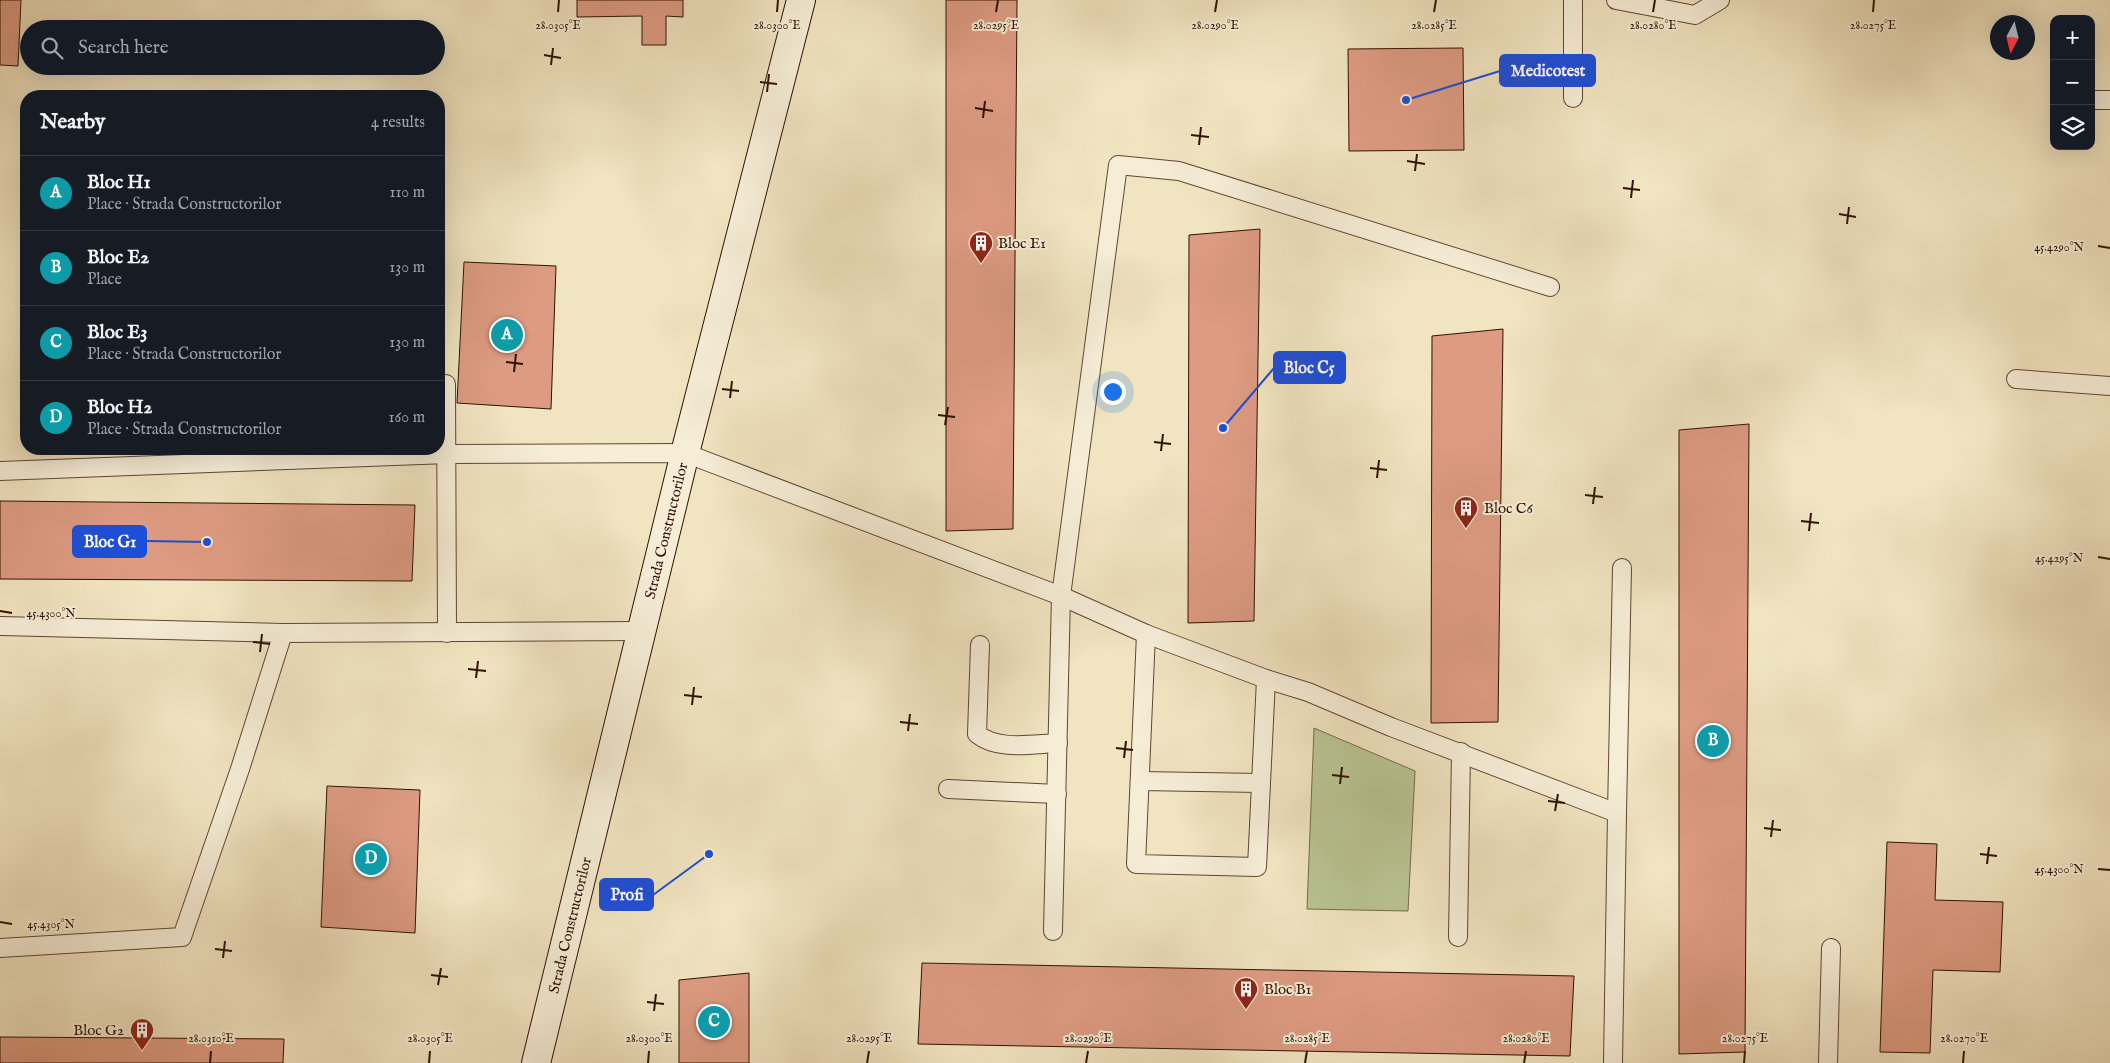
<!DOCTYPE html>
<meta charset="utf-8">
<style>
:root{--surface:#171b24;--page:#20242c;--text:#f1f3f6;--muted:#9ea1a6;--line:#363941;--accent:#ea580c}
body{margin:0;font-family:"IM FELL English",serif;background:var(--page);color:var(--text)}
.controls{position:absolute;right:15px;top:15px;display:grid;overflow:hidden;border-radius:10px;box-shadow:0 5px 20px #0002}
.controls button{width:45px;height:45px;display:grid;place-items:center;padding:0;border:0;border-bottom:1px solid var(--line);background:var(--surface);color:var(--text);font:25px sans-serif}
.compass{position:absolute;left:1990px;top:15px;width:45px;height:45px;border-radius:50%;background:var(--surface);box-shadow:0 5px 20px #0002;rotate:187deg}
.you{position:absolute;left:1112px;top:391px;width:18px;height:18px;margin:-12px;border:4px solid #fff;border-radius:50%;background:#1a73e8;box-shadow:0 0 0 8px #1a73e833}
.badge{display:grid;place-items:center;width:32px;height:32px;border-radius:50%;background:var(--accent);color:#fff;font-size:16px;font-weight:700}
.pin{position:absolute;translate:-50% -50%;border:2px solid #fff;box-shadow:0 1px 5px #0006}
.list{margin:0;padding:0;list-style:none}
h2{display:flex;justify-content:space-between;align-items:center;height:65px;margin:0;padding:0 20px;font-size:21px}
h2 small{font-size:16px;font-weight:400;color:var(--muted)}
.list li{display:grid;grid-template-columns:32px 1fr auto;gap:15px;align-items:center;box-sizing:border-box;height:75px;padding:0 20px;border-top:1px solid var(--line)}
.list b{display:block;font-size:19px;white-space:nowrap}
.list p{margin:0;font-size:16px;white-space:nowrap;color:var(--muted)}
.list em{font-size:16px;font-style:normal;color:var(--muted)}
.icon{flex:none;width:28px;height:28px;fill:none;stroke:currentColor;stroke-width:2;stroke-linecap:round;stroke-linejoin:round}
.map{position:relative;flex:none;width:2110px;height:1063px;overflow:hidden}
.search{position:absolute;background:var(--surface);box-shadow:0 5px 20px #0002;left:20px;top:20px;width:425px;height:55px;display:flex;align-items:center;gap:12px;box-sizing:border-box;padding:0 18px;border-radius:28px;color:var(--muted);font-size:19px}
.panel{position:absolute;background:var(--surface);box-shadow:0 5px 20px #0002;left:20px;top:90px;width:425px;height:365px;border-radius:20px}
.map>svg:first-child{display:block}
.green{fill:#b9c493;stroke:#746b4a}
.building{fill:#dd9b82;stroke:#2f1200}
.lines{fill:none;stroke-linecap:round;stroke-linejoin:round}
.lane-casing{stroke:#604630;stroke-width:20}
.secondary-casing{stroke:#2f1200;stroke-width:30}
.lane{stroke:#f6edd7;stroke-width:18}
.secondary{stroke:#f6edd7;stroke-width:28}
.ticks{fill:none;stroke:#2f1200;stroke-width:2}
.labels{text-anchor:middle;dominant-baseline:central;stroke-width:4;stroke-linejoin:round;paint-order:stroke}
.poi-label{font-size:15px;fill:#2f1200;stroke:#f6edd7;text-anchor:start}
.street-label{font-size:15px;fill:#2f1200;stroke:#f6edd7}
.ticks-label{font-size:12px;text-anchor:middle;fill:#2f1200;stroke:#f6edd7;stroke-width:4;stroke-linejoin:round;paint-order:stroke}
.leader{fill:none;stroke:#1d4ed8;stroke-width:2}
.callout-dot{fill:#1d4ed8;stroke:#f6edd7;stroke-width:2}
.callout{fill:#1d4ed8;stroke:#1d4ed8;stroke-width:2}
.callout-label{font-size:16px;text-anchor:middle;font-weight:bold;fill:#fff}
</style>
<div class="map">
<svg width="2110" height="1063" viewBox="0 0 2110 1063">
<rect width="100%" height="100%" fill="#f1e4c1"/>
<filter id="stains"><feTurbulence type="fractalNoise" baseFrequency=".004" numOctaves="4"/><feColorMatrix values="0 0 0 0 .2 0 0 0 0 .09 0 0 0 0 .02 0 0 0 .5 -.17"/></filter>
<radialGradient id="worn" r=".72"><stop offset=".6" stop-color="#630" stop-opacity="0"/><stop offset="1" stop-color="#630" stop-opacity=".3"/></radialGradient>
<!-- green -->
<polygon class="green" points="1314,728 1415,771 1408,911 1307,909"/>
<!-- building -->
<g class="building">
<polygon points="0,0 21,0 18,66 0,65"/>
<polygon points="577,0 683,0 683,17 666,16 666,45 642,45 642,16 577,17"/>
<polygon points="946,0 1017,0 1013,529 946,531"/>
<polygon points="1463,48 1464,150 1349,151 1348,49"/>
<polygon points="1260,229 1254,621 1188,623 1189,235"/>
<polygon points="464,262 556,266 551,409 457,403"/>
<polygon points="1503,329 1498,722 1431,723 1432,336"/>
<polygon points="1749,424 1745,1052 1679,1054 1679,430"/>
<polygon points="0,501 415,505 412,581 0,579"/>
<polygon points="327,786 420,790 415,933 321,927"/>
<polygon points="1887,842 1937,844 1935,900 2003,902 2000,972 1933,970 1930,1053 1880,1052"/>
<polygon points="922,963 1574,976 1570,1056 918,1044"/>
<polygon points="749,973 749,1063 679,1063 679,980"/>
<polygon points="0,1037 284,1039 283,1063 0,1063"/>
</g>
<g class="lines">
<!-- lane casing -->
<g class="lane-casing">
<g id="lane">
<polyline points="1573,0 1573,98"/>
<polyline points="1616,0 1695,15 1720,0"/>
<polyline points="2091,100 2110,100"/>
<polyline points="2016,379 2110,386"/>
<polyline points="439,384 446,384 447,633"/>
<polyline points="0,471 448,454 685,453 1061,596 1146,634 1266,679 1308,692 1391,727 1617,813 1613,1063"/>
<polyline points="0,626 283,633"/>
<polyline points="1146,634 1136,864 1257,867 1266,679"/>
<path d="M980,645L977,734C998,751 1032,744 1058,743"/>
<polyline points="1140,781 1260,783"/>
<polyline points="948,789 1057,794"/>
<polyline points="1617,813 1622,568"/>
<polyline points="1053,931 1061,596 1118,165 1179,171 1550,287"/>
<polyline points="1458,937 1461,752"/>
<polyline points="0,948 182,937 240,769 283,633 641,631"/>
<polyline points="1828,1063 1831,948"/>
</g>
</g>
<!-- secondary casing -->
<g class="secondary-casing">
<g id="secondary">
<path id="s1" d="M536,1063L685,453L801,0"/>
</g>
</g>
<!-- lane -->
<use href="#lane" class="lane"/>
<!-- secondary -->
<use href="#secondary" class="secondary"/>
</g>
<!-- ticks -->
<path class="ticks" d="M558,12L559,0M777,12L778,0M996,12L998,0M1215,12L1217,0M1434,12L1436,0M1653,12L1655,0M1873,12L1874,0M544,55L561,58M551,65L553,48M760,82L777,84M767,92L769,74M975,108L993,111M983,118L985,101M1191,135L1209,137M1199,145L1201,127M1407,161L1425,164M1415,171L1417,154M1623,188L1640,190M1631,198L1633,180M1839,214L1856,217M1847,224L1849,207M2098,246L2110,248M506,362L523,364M514,372L516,354M722,389L739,391M730,398L732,381M938,415L955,417M945,425L948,407M1154,442L1171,444M1161,451L1163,434M1370,468L1387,470M1377,478L1379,460M1585,495L1603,497M1593,504L1595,487M1801,521L1819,523M1809,531L1811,513M2098,557L2110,559M0,611L12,613M253,642L270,644M260,652L262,634M468,669L486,671M476,678L478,661M684,695L702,697M692,705L694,687M900,722L918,724M908,731L910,714M1116,748L1133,750M1124,758L1126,741M1332,775L1349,777M1340,784L1342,767M1548,801L1565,803M1555,811L1558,794M1764,828L1781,830M1771,837L1773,820M1980,854L1997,856M1987,864L1989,847M2098,869L2110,870M0,922L12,924M215,949L232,951M223,958L225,941M431,975L448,977M438,985L441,968M647,1002L664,1004M654,1011L656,994M210,1063L211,1051M429,1063L430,1051M648,1063L649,1051M867,1063L869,1051M1086,1063L1088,1051M1305,1063L1307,1051M1524,1063L1526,1051M1744,1063L1745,1051M1963,1063L1964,1051"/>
<!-- icons -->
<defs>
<g id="building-pin" transform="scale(1.25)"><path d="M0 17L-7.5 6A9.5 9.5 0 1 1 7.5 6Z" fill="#8f2418" stroke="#f6edd7"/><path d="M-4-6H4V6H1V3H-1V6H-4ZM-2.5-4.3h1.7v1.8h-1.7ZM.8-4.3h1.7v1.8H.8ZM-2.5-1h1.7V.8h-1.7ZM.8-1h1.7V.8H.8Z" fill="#fff"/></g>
</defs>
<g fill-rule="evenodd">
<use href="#building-pin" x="981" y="243"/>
<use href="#building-pin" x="1466" y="508"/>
<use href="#building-pin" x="1246" y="989"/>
<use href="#building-pin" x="142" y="1030"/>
</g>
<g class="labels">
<!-- poi labels -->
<g class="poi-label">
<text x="998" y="243">Bloc E1</text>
<text x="1484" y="508">Bloc C6</text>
<text x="1264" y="989">Bloc B1</text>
<text x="124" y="1030" text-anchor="end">Bloc G2</text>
</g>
<!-- street labels -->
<g class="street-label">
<text stroke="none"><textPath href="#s1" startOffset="548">Strada Constructorilor</textPath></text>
<text stroke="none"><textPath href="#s1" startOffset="142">Strada Constructorilor</textPath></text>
</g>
</g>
<g class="ticks-label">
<text x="558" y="29">28.0305°E</text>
<text x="777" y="29">28.0300°E</text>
<text x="996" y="29">28.0295°E</text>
<text x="1215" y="29">28.0290°E</text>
<text x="1434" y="29">28.0285°E</text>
<text x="1653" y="29">28.0280°E</text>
<text x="1873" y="29">28.0275°E</text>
<text x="2059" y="251">45.4290°N</text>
<text x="2059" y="562">45.4295°N</text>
<text x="51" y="617">45.4300°N</text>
<text x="2059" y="873">45.4300°N</text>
<text x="51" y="928">45.4305°N</text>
<text x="211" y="1042">28.0310°E</text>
<text x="430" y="1042">28.0305°E</text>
<text x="649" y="1042">28.0300°E</text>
<text x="869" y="1042">28.0295°E</text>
<text x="1088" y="1042">28.0290°E</text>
<text x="1307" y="1042">28.0285°E</text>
<text x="1526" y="1042">28.0280°E</text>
<text x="1745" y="1042">28.0275°E</text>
<text x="1964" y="1042">28.0270°E</text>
</g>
<!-- callouts -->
<path class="leader" d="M1406 100L1500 71M1223 428L1274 368M207 542L146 541M709 854L653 895"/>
<g class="callout-dot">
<circle cx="1406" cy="100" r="5"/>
<circle cx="1223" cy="428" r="5"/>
<circle cx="207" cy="542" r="5"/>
<circle cx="709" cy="854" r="5"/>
</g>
<g class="callout">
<rect x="1500" y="55" width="95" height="31" rx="5"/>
<rect x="1274" y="352" width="71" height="31" rx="5"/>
<rect x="73" y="526" width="73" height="31" rx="5"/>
<rect x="600" y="879" width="53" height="31" rx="5"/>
</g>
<g class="callout-label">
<text x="1548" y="76">Medicotest</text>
<text x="1309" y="373">Bloc C5</text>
<text x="110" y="547">Bloc G1</text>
<text x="627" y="900">Profi</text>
</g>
<rect width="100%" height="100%" filter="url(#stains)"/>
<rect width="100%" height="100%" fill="url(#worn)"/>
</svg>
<div class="controls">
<button>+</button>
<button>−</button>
<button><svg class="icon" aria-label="layers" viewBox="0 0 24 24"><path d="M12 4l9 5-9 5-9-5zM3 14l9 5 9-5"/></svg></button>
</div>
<svg class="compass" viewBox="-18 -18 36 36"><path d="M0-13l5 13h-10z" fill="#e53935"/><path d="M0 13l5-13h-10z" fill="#9ea1a6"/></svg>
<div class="you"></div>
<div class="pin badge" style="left:507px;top:335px;background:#0f9aa8">A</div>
<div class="pin badge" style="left:1713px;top:741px;background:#0f9aa8">B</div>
<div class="pin badge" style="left:714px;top:1022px;background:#0f9aa8">C</div>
<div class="pin badge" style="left:371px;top:859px;background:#0f9aa8">D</div>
<div class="search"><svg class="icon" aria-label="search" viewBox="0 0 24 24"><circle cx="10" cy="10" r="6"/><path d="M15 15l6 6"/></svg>Search here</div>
<section class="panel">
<h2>Nearby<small>4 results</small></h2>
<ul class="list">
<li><span class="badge" style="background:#0f9aa8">A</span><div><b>Bloc H1</b><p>Place · Strada Constructorilor</p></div><em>110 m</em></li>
<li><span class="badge" style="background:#0f9aa8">B</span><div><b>Bloc E2</b><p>Place</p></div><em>130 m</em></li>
<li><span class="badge" style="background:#0f9aa8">C</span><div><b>Bloc E3</b><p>Place · Strada Constructorilor</p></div><em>130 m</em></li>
<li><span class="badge" style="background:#0f9aa8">D</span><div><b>Bloc H2</b><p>Place · Strada Constructorilor</p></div><em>160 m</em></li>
</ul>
</section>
</div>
